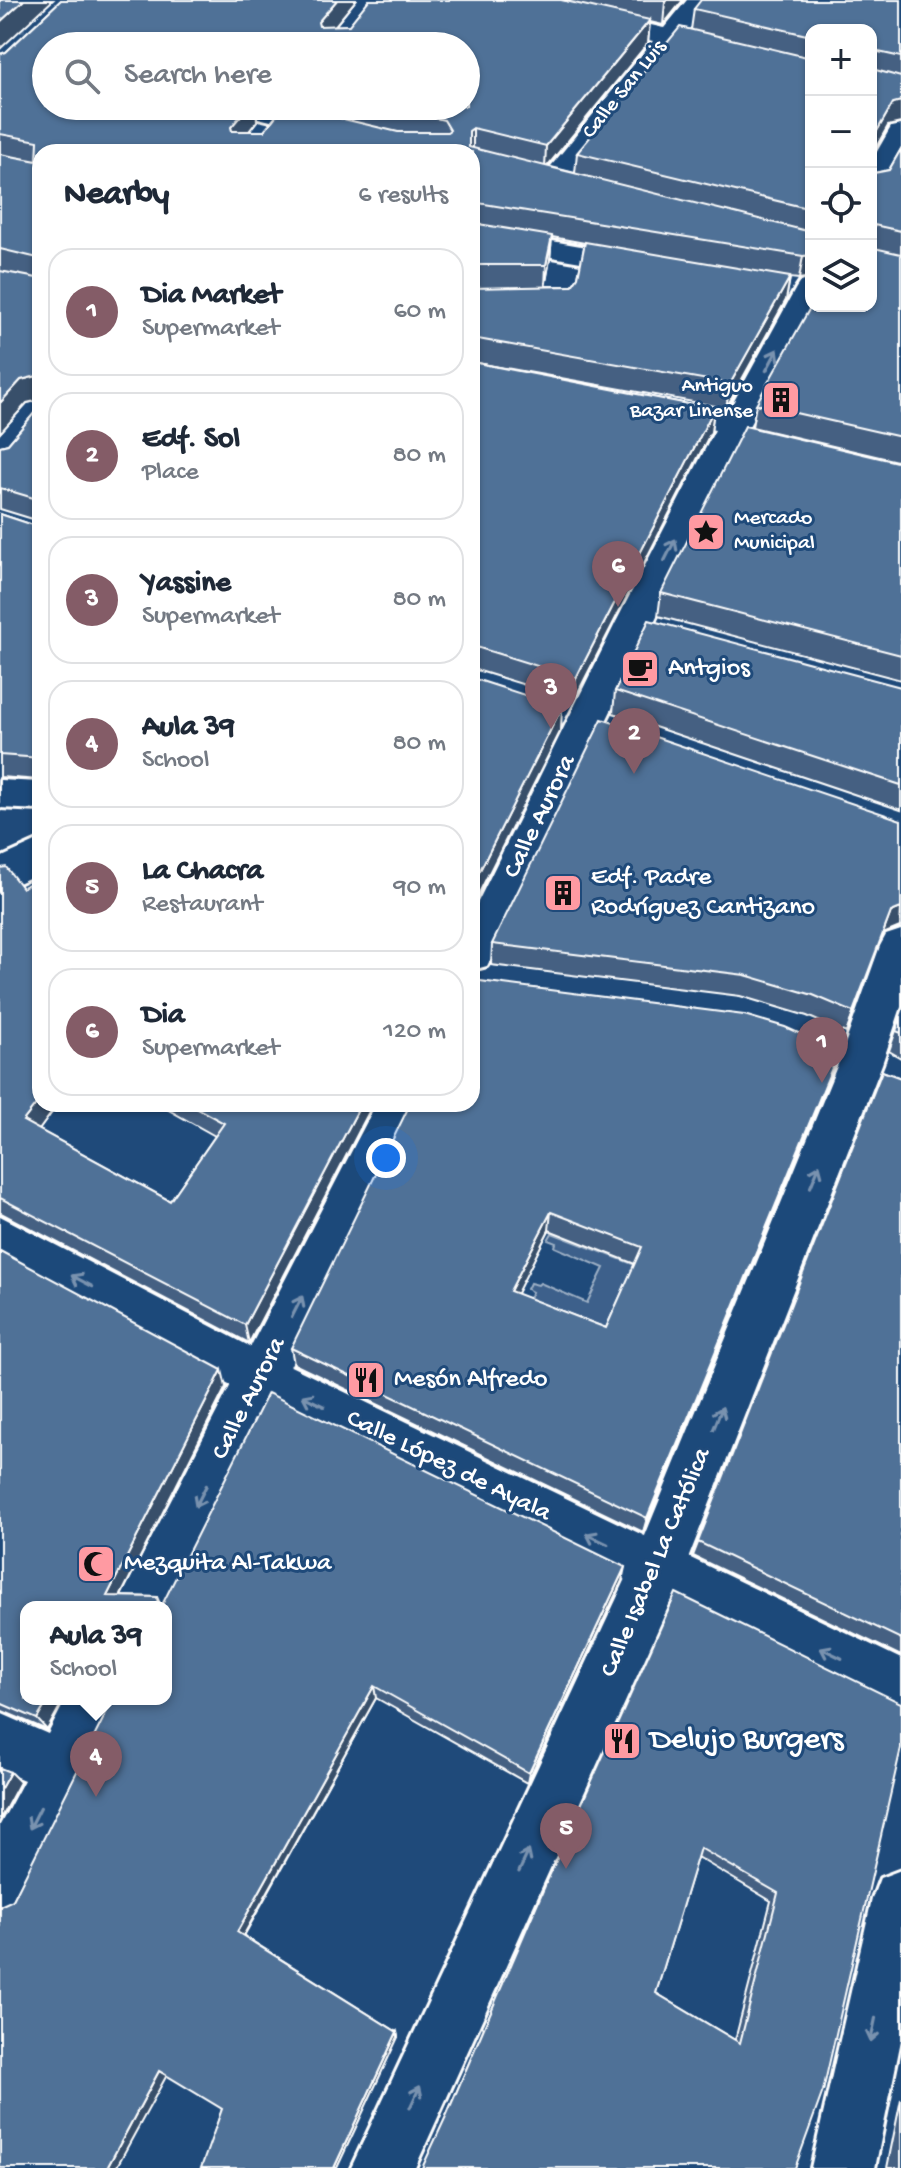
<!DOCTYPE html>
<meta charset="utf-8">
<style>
:root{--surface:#fff;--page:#f6f6f7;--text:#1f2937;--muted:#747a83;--line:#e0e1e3;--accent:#845c67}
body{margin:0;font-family:"Gochi Hand",sans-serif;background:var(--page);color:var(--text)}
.controls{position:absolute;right:24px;top:24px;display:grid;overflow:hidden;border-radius:16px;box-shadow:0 2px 6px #0004}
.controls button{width:72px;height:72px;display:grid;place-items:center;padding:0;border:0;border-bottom:2px solid var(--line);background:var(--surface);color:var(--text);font:40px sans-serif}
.you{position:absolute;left:386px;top:1158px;width:28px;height:28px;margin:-20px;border:6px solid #fff;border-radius:50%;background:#1a73e8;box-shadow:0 0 0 12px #1a73e833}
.badge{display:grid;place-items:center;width:52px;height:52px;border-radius:50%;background:var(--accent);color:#fff;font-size:26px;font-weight:700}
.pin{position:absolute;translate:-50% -66px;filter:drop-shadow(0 2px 4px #0008)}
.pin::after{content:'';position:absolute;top:42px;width:28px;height:24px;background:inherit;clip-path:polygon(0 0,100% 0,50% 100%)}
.popup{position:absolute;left:20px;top:1601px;width:152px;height:104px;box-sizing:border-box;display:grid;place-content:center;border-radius:16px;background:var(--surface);filter:drop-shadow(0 2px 6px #0005);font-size:26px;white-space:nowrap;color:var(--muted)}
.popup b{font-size:30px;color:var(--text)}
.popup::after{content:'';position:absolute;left:50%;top:100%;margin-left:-16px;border:16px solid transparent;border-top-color:var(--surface)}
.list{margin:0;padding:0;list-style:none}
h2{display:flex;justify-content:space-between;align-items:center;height:104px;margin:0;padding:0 32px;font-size:34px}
h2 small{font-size:26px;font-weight:400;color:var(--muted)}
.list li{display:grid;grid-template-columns:52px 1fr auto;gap:24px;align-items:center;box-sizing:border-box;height:128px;margin:0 16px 16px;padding:0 16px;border:2px solid var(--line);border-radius:24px}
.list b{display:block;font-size:30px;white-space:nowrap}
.list p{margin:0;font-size:26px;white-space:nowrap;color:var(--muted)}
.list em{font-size:26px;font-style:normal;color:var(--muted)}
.icon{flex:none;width:44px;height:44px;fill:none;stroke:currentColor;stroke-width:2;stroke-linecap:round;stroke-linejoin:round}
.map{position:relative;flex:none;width:901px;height:2168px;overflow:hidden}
.search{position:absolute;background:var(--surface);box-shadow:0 2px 6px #0004;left:32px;top:32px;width:448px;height:88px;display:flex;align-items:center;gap:20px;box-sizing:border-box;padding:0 28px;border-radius:44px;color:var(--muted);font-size:30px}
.panel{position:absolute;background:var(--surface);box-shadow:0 2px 6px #0004;left:32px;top:144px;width:448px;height:968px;border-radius:24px}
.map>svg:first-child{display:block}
.green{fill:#3c618b;stroke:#9eb0c5;stroke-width:2}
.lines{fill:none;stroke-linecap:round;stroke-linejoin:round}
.pedestrian-tunnel{stroke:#41658e;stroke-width:27;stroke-dasharray:27 13;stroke-linecap:butt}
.pedestrian-casing{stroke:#fff;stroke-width:6}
.minor-casing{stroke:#fff;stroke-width:6}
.tertiary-casing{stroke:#fff;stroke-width:6}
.pedestrian{fill:#1f4a7a;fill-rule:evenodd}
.minor{fill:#1f4a7a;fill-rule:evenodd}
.tertiary{fill:#1f4a7a;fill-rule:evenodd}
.wall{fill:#456182;stroke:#fff;stroke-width:2;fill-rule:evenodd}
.shaded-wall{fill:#384f6a;stroke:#fff;stroke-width:2}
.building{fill:#507197;stroke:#fff;stroke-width:2;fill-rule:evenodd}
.oneway{stroke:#7992af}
.labels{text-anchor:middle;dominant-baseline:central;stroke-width:6;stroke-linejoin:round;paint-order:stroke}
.far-street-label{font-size:22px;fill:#fff;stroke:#1f4a7a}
.far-poi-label{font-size:22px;fill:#fff;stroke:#1f4a7a;text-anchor:end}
.poi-label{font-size:26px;fill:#fff;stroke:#1f4a7a;text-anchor:start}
.street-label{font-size:26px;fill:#fff;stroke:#1f4a7a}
.near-poi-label{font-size:32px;fill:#fff;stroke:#1f4a7a;text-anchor:start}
</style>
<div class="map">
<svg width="901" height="2168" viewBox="0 0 901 2168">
<rect width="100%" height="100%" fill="#1f4a7a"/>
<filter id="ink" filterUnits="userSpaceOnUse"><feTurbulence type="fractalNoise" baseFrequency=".0125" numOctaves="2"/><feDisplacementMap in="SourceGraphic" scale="16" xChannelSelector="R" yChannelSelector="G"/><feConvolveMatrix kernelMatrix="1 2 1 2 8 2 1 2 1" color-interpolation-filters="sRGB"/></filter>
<g filter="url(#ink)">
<!-- green -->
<polygon class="green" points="552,1233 638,1266 604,1342 527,1302 532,1292 527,1289 530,1283 538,1285 540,1283 587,1303 604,1268 555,1247 556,1243 548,1240"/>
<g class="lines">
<!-- pedestrian-tunnel -->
<polyline class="pedestrian-tunnel" points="0,15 38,21"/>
<!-- pedestrian casing -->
<g class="pedestrian-casing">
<polygon id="pedestrian" points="472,227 638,256 648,258 652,264 648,270 638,272 472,243"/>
</g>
<!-- minor casing -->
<g class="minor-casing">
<g id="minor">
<polygon points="497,0 541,0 664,28 687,0 712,0 686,33 811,62 811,78 676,46 562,188 552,190 542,188 538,182 653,41 500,5"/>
<polygon points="230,106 276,106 443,146 447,152 399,152 234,112"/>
<polygon points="901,125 901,157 881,192 871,194 871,162 891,127"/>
<polygon points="811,279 811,306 816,306 749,426 493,954 487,966 472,970 472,914 615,624 715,430 695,426 690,419 695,412 706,409 728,412 796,288 800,282"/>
<polygon points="0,780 40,782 40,810 0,808"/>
<polygon points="40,840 40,873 0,891 0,858"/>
<polygon points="901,930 901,1007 882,1064 677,1587 415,2168 351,2168 638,1553 838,1064 880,946 886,935"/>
<polygon points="376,1104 420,1104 166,1617 166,1607 116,1607"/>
<polygon points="66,1699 123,1699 21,1906 0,1914 0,1825 24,1780 0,1770 0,1713 48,1734"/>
</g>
</g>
<!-- tertiary casing -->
<g class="tertiary-casing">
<g id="tertiary">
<polygon points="0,1216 251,1347 901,1659 901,1715 217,1379 0,1261"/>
<polygon points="901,1870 901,2040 875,2168 811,2168 872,1899 880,1878"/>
</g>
</g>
<!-- pedestrian -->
<use href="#pedestrian" class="pedestrian"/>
<!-- minor -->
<use href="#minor" class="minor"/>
<!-- tertiary -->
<use href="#tertiary" class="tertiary"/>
</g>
<!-- wall -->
<g class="wall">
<path d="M61,0H356L335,26L349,25L369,0H683L663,25L650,22L648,43L547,166L575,173L577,153L691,30L694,9L901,0V123L888,126L873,152L874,173L889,170L901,149V462L752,427L756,404L871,306V30H811V277L799,279L790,278L786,300L726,408L472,362V288H495H472L40,152V780L0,777V514L36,526V520L0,509V446L8,444L37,410V401L27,403L0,433V54L6,52ZM46,46H466V106H301V109L264,131H249L257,121L256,106H249ZM552,237L585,243L578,277L572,286H545L550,259Z"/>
<polygon points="472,362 714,409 711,432 574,700 473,669"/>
<polygon points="901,463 901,680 658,616 661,593"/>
<polygon points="901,687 901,810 613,713 615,691"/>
<polygon points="901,820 901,928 883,934 846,1033 807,1016 740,996 491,965 492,944"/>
<polygon points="0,868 40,1104 58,1104 39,1130 170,1201 215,1136 158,1104 373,1104 249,1343 1,1213 0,1214"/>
<polygon points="901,1016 901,1058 889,1051"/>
<path d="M839,1051L832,1072L643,1532L294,1364L291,1348ZM549,1230L635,1264L606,1328L516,1294Z"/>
<polygon points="882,1071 901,1078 901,1656 693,1556"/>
<polygon points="0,1251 226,1387 121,1596 157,1597 161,1606 622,1581 527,1783 376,1698 244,1936 397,2032 398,2037 204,2162 222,2109 13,1900 166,1607 26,1699 64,1699 47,1730 0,1710"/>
<path d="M901,1703L823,2091L447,2114L547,1881ZM697,1857L771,1901L735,2040L656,1993Z"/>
<polygon points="901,2099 901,2168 887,2168"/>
</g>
<!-- shaded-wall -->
<g class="shaded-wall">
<polygon points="24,0 53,0 0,49 0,22"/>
<polygon points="337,0 356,0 320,44 318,22"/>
<polygon points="667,0 683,0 663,25 665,2"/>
<polygon points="650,20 648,43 545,169 546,146"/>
<polygon points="901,101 901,123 888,126 871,156 873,138 893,103"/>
<polygon points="249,106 256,106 257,121 234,150 231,127"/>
<polygon points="473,128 473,151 469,152 469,131"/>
<polygon points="552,236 550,259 545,288 546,265"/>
<polygon points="811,255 811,277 799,279 803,256"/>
<polygon points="790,277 786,300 726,408 730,384"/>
<polygon points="37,376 40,400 27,403 0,433 0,403 21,380"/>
<polygon points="714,409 711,432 574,700 576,678"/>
<polygon points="473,646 473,669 472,670 472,647"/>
<polygon points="562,707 561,730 472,907 472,886"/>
<polygon points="901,908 900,927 883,934 846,1033 891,912"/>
<polygon points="839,1051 832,1072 643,1532 647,1518"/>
<polygon points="40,1099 40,1104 58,1104 31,1141 23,1121"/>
<polygon points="361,1104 373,1104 249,1343 245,1325"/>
<polygon points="551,1212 549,1230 509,1309 510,1291"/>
<polygon points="222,1370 226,1387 115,1607 107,1596"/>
<polygon points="625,1567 622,1581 527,1783 529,1773"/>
<polygon points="374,1686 376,1698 242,1938 237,1932"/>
<polygon points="49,1699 64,1699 47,1730 37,1719"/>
<polygon points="10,1772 20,1782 0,1819 0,1790"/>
<polygon points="397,2032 398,2037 337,2168 334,2168"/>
<polygon points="159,2071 167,2075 116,2168 107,2168"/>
</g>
<!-- building -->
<g class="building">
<polygon points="0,0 24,0 0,22"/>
<path d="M61,0H337L318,22L319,26L349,25L369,0H561L650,20L546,146L473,128L469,131V147L811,232V255L803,256L472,202V152H40V758L0,755V514L36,526L37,499L0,488V446L8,444L37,410V376L21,380L0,403V271L37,278L38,258L0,249V154L37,161L38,141L0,134V54L6,52ZM46,46H466V106H383L444,120L450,130L447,132H398L289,106H284L264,131H232L231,127L249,106H46Z"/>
<polygon points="701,0 901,0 901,57 874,51 872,69 901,77 901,101 893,103 873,138 874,173 889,170 901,149 901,231 874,225 874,248 901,254 901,437 756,404 811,306 871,306 871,30 811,30 811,36 694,9"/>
<polygon points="680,27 811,58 811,209 577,153"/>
<polygon points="472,223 552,236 546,265 472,265"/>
<polygon points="585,242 790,277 730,384 472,338 472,288 572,286 578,277"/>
<polygon points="472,362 714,409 576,678 473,646 472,647"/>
<polygon points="745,426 901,463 901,655 661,593"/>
<polygon points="649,620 901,687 901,785 615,691"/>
<polygon points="472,678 562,707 472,886"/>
<polygon points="602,719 901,820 901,908 891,912 853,1012 813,995 745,975 492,944"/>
<polygon points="6,867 22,888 40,877 40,1099 23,1121 170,1201 224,1123 189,1104 361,1104 245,1325 0,1198 0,868"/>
<path d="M472,980L744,1015L785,1027L839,1051L647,1518L291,1348L410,1104H472ZM551,1212L642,1247L606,1328L510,1291Z"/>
<polygon points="901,1018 901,1033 896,1031"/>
<polygon points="882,1071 901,1078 901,1639 698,1542"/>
<polygon points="0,1251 222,1370 107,1596 157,1597 158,1606 162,1605 268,1393 625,1567 529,1773 374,1686 237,1932 397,2032 334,2168 201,2168 222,2109 159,2071 107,2168 0,2168 0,1906 13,1900 113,1699 166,1699 166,1607 26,1607 26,1699 49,1699 37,1719 0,1703"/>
<path d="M676,1593L901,1703V1748L823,2091L795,2168H422L447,2114L547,1881ZM700,1848L778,1893L740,2043L656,1993Z"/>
<polygon points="0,1768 10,1772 0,1790"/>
</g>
<!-- one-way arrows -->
<defs><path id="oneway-shaft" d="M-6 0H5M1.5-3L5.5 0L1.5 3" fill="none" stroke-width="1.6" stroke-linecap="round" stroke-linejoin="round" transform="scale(2)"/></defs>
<g class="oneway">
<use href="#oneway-shaft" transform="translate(772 360) rotate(-62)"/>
<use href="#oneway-shaft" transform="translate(670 550) rotate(-63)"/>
<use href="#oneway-shaft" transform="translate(815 1176) rotate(-68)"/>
<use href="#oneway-shaft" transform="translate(82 1281) rotate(-152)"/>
<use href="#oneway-shaft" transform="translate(297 1307) rotate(-63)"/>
<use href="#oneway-shaft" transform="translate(313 1401) rotate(-154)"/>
<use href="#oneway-shaft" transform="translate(718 1418) rotate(-68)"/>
<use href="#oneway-shaft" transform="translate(201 1496) rotate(117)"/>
<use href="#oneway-shaft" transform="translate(597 1539) rotate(-154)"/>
<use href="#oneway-shaft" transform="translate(831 1653) rotate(-154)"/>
<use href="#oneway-shaft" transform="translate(35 1818) rotate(117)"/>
<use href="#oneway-shaft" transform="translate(524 1861) rotate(-65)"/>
<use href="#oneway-shaft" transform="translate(873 2030) rotate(102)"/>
<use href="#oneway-shaft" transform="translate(415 2097) rotate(-65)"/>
</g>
</g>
<!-- icons -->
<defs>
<g id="building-square" transform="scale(2)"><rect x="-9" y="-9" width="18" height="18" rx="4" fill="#ff9aa2" stroke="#1f4a7a"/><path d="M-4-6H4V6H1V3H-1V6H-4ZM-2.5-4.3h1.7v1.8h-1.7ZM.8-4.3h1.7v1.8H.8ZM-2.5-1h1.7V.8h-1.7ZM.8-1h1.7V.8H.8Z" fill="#111"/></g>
<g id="sight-square" transform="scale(2)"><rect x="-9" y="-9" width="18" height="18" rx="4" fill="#ff9aa2" stroke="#1f4a7a"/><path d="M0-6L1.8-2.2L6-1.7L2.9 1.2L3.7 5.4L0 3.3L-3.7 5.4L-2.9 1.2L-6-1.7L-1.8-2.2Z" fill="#111"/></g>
<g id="cafe-square" transform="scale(2)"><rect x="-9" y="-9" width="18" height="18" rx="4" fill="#ff9aa2" stroke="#1f4a7a"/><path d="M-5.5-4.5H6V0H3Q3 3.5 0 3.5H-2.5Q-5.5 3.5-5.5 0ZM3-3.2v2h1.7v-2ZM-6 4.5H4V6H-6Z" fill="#111"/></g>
<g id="restaurant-square" transform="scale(2)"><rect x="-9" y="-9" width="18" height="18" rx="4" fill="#ff9aa2" stroke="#1f4a7a"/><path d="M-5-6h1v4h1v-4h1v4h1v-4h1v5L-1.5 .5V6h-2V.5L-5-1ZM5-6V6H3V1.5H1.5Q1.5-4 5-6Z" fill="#111"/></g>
<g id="mosque-square" transform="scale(2)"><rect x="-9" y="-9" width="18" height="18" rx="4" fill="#ff9aa2" stroke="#1f4a7a"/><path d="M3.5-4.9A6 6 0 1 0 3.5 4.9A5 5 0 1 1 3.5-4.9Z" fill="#111"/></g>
</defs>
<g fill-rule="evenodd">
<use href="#building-square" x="781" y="400"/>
<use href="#sight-square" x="706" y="532"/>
<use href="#cafe-square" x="640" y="669"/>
<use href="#building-square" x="563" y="893"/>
<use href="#restaurant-square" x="366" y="1380"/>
<use href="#mosque-square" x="96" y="1564"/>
<use href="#restaurant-square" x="622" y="1741"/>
</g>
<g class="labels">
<!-- far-street labels -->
<g class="far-street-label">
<text transform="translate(625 90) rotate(-51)">Calle San Luis</text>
</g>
<!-- far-poi labels -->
<g class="far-poi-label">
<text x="753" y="387">Antiguo<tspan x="753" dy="25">Bazar Linense</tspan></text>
<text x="734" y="519" text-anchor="start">Mercado<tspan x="734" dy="25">Municipal</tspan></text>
</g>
<!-- poi labels -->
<g class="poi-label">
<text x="668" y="669">Antgios</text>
<text x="591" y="878">Edf. Padre<tspan x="591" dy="30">Rodríguez Cantizano</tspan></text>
<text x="394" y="1380">Mesón Alfredo</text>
<text x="124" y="1564">Mezquita Al-Takwa</text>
</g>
<!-- street labels -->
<g class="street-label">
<text transform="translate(541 817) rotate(-64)">Calle Aurora</text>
<text transform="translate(250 1399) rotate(-63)">Calle Aurora</text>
<text transform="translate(448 1467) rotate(26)">Calle López de Ayala</text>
<text transform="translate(657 1563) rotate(-67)">Calle Isabel La Católica</text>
</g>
<!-- near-poi labels -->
<g class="near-poi-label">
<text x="650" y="1741">Delujo Burgers</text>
</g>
</g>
</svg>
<div class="controls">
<button>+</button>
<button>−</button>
<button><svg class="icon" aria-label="locate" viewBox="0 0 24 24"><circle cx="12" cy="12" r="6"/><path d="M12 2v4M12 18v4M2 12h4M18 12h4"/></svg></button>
<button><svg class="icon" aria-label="layers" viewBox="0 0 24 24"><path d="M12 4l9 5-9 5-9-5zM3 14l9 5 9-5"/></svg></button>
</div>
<div class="you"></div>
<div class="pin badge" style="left:822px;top:1083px">1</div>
<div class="pin badge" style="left:634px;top:774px">2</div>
<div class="pin badge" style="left:551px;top:729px">3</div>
<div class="pin badge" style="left:96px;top:1797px">4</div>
<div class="popup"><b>Aula 39</b>School</div>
<div class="pin badge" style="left:566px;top:1869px">5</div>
<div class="pin badge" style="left:618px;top:607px">6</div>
<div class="search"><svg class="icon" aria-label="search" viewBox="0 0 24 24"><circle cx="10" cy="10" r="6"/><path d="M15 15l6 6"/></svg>Search here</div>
<section class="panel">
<h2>Nearby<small>6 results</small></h2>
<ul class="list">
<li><span class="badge">1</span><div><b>Dia Market</b><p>Supermarket</p></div><em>60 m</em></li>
<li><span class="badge">2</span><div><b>Edf. Sol</b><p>Place</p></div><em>80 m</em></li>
<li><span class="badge">3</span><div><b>Yassine</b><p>Supermarket</p></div><em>80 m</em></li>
<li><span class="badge">4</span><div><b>Aula 39</b><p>School</p></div><em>80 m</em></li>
<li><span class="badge">5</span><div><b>La Chacra</b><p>Restaurant</p></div><em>90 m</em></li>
<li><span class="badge">6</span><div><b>Dia</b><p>Supermarket</p></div><em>120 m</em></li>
</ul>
</section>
</div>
